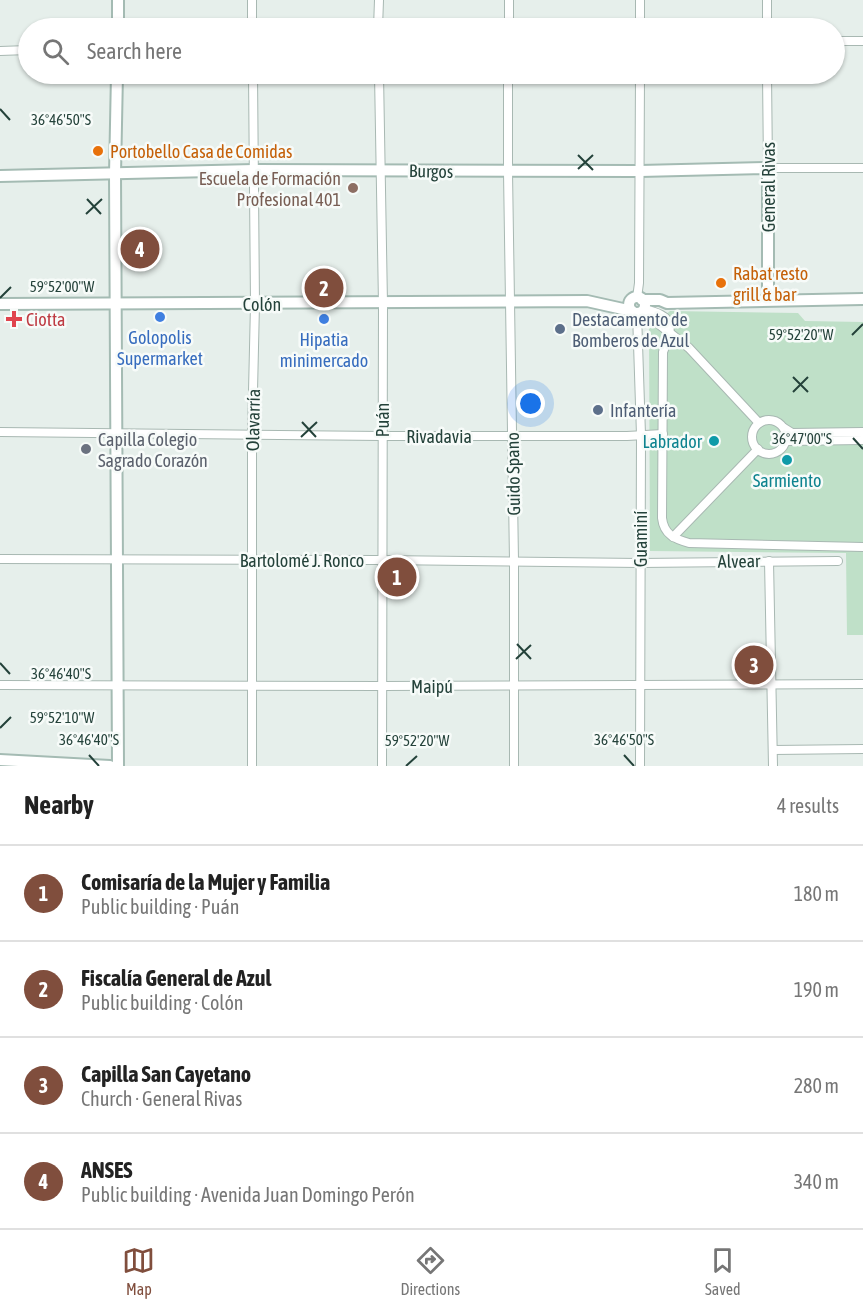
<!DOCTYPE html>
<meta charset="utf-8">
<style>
:root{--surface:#fff;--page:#f2f2f2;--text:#222;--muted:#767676;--line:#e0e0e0;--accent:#804e3d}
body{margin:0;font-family:"Asap Condensed",sans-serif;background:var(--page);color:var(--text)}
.you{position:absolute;left:531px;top:404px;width:21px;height:21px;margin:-15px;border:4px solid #fff;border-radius:50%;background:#1a73e8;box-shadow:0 0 0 9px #1a73e833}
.badge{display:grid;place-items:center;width:39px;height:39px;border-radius:50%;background:var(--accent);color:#fff;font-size:20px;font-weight:700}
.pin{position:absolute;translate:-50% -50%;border:3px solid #fff;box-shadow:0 2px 6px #0006}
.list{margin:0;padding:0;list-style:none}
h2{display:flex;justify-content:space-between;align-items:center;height:78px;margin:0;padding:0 24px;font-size:26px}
h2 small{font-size:20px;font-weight:400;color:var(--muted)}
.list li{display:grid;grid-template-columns:39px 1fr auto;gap:18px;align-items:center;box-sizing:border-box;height:96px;padding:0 24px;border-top:2px solid var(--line)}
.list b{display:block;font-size:22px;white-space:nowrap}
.list p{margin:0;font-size:20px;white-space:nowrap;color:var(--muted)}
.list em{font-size:20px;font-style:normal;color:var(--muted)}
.icon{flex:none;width:33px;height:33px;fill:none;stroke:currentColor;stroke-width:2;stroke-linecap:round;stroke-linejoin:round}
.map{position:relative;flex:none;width:863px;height:766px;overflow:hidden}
.search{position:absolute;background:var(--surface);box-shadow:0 2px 4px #0004;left:18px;right:18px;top:18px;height:66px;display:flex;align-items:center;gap:15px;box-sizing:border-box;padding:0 21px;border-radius:33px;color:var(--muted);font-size:22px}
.sheet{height:462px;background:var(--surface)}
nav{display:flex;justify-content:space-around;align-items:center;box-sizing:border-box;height:84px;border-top:2px solid var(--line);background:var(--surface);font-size:16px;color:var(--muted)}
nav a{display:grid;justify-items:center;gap:3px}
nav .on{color:var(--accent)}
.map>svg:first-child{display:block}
.green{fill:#bfe0c8}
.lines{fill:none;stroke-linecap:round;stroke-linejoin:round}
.street-casing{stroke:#a8b8b2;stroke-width:10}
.secondary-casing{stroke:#a4bbb3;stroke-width:14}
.street{stroke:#fff;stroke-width:8}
.secondary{stroke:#fff;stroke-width:10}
.ticks{fill:none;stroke:#24423a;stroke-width:2}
.food-dot{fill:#e8710a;stroke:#f7fbf9;stroke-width:2}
.education-dot{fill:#8d6e63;stroke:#f7fbf9;stroke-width:2}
.shop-dot{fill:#3f7fe0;stroke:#f7fbf9;stroke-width:2}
.health-dot{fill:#e0444e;stroke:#f7fbf9;stroke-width:2}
.service-dot{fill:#5c6f8a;stroke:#f7fbf9;stroke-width:2}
.culture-dot{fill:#0f9aa8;stroke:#f7fbf9;stroke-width:2}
.worship-dot{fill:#6b7280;stroke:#f7fbf9;stroke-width:2}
.labels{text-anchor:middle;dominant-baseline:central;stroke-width:5;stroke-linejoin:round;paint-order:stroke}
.food-label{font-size:18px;fill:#c56008;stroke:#f7fbf9;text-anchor:start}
.street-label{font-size:18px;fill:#24423a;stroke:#f7fbf9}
.education-label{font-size:18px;fill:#785e54;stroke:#f7fbf9;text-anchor:end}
.health-label{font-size:18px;fill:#be3a42;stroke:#f7fbf9;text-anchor:start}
.service-label{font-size:18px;fill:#4e5e75;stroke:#f7fbf9;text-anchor:start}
.shop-label{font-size:18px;fill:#366cbe;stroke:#f7fbf9}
.worship-label{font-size:18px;fill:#5b616d;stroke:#f7fbf9;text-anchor:start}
.culture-label{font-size:18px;fill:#0d838f;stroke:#f7fbf9;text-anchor:end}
.ticks-label{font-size:15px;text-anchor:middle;fill:#24423a;stroke:#f7fbf9;stroke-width:5;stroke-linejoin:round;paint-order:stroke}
</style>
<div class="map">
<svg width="863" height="766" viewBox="0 0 863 766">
<rect width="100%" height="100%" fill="#e6efeb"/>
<!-- green -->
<polygon class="green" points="670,311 798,313 805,321 863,322 863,635 847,635 846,553 650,551 649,328"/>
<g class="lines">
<!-- street casing -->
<g class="street-casing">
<g id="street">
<polyline points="252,0 252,28"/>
<polyline points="640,0 640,28"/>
<polyline points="767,0 767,28"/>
<polyline points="378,28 379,0"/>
<polyline points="509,28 509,0"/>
<polyline points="834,41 863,41"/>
<polyline points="0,51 28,50"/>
<polyline points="379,74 383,304 382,766"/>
<polyline points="508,74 508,172 514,561 514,766"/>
<polyline points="767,74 768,168 863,168"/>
<polyline points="637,298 639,283 640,74"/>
<path d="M644,309C674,316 674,325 663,352L662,518C664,535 675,539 689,543L863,547"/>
<polyline points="642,311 689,348 759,423"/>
<polyline points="637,313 641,435 640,766"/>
<circle cx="769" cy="437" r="17"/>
<polyline points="784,428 792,433 863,432"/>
<polyline points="0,432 382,436 627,436 663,434"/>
<polyline points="785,441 863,440"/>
<polyline points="673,537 758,449"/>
<polyline points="0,559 383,560 640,563 838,561"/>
<polyline points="769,561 773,766"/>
<polyline points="0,685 382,686 863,684"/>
<polyline points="773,750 863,749"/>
<polyline points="252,766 252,435 255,304 253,74"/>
</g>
</g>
<!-- secondary casing -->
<g class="secondary-casing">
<g id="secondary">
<polyline points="118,28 118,0"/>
<polyline points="117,74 115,174 118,766"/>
<polyline points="0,176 254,170 640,171 768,168 768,300"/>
<circle cx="637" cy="305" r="8"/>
<polyline points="642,300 660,300 667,303 863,299"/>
<polyline points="0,304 587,301 632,311"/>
<polyline points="0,760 110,766"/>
</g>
</g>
<!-- street -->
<use href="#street" class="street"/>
<!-- secondary -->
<use href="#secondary" class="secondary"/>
</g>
<!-- ticks -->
<path class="ticks" d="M0,109L10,120M578,155L593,170M578,169L593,155M87,199L101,214M86,214L102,199M0,298L11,287M852,335L863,324M793,377L808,392M793,392L808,377M302,422L316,437M301,437L317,422M853,438L863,449M517,644L531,659M516,659L531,645M0,663L10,674M0,728L11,717M89,755L99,766M624,755L634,766M406,766L417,756"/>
<!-- markers -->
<g class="food-dot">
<circle cx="98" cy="151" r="6"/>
<circle cx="721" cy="283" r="6"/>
</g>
<circle class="education-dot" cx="353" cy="188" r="6"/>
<g class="shop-dot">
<circle cx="160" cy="317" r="6"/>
<circle cx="324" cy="319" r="6"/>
</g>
<path class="health-dot" d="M11 310h6v6h6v6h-6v6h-6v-6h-6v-6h6z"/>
<g class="service-dot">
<circle cx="560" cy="329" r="6"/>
<circle cx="598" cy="410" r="6"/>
</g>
<g class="culture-dot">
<circle cx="714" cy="441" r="6"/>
<circle cx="787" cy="460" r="6"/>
</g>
<circle class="worship-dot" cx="86" cy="449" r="6"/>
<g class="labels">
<!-- food labels -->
<g class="food-label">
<text x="110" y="151">Portobello Casa de Comidas</text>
<text x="733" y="273">Rabat resto<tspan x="733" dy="21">grill &amp; bar</tspan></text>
</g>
<!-- street labels -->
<g class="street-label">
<text transform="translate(431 171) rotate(1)">Burgos</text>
<text transform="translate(768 187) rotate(-90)">General Rivas</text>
<text x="262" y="304">Colón</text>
<text transform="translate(253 420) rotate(-89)">Olavarría</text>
<text transform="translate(382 420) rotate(-90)">Puán</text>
<text x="439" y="436">Rivadavia</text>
<text transform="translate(513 474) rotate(-91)">Guido Spano</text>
<text transform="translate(640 539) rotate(-90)">Guaminí</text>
<text x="302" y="560">Bartolomé J. Ronco</text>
<text transform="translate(739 561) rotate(-1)">Alvear</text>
<text x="432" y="686">Maipú</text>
</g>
<!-- education labels -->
<g class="education-label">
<text x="341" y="178">Escuela de Formación<tspan x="341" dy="21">Profesional 401</tspan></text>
</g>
<!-- health labels -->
<g class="health-label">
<text x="26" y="319">Ciotta</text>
</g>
<!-- service labels -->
<g class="service-label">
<text x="572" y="319">Destacamento de<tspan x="572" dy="21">Bomberos de Azul</tspan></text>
<text x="610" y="410">Infantería</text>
</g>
<!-- shop labels -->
<g class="shop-label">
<text x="160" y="337">Golopolis<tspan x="160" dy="21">Supermarket</tspan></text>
<text x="324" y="339">Hipatia<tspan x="324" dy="21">minimercado</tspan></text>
</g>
<!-- worship labels -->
<g class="worship-label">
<text x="98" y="439">Capilla Colegio<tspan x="98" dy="21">Sagrado Corazón</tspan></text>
</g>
<!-- culture labels -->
<g class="culture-label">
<text x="702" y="441">Labrador</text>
<text x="787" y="480" text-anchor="middle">Sarmiento</text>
</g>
</g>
<g class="ticks-label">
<text x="61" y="125">36°46'50"S</text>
<text x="62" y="292">59°52'00"W</text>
<text x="801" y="340">59°52'20"W</text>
<text x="802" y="444">36°47'00"S</text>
<text x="61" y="679">36°46'40"S</text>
<text x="62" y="723">59°52'10"W</text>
<text x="89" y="745">36°46'40"S</text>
<text x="624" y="745">36°46'50"S</text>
<text x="417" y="746">59°52'20"W</text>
</g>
</svg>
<div class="you"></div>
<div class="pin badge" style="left:397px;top:577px">1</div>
<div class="pin badge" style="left:324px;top:288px">2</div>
<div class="pin badge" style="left:754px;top:665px">3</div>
<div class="pin badge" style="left:140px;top:249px">4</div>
<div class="search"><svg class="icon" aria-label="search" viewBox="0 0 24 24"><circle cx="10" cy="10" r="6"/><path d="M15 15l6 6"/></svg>Search here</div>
</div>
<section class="sheet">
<h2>Nearby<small>4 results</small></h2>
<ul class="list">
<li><span class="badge">1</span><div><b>Comisaría de la Mujer y Familia</b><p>Public building · Puán</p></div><em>180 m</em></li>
<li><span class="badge">2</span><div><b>Fiscalía General de Azul</b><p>Public building · Colón</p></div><em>190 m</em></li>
<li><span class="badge">3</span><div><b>Capilla San Cayetano</b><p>Church · General Rivas</p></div><em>280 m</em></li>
<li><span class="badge">4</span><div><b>ANSES</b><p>Public building · Avenida Juan Domingo Perón</p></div><em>340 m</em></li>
</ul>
</section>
<nav>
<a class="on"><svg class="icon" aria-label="map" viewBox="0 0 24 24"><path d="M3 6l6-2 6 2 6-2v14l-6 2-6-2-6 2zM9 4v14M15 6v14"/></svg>Map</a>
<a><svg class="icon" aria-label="directions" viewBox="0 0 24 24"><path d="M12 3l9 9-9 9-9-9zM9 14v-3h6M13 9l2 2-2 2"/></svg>Directions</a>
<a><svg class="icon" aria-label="saved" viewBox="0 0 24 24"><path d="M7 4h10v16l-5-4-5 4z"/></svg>Saved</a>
</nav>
